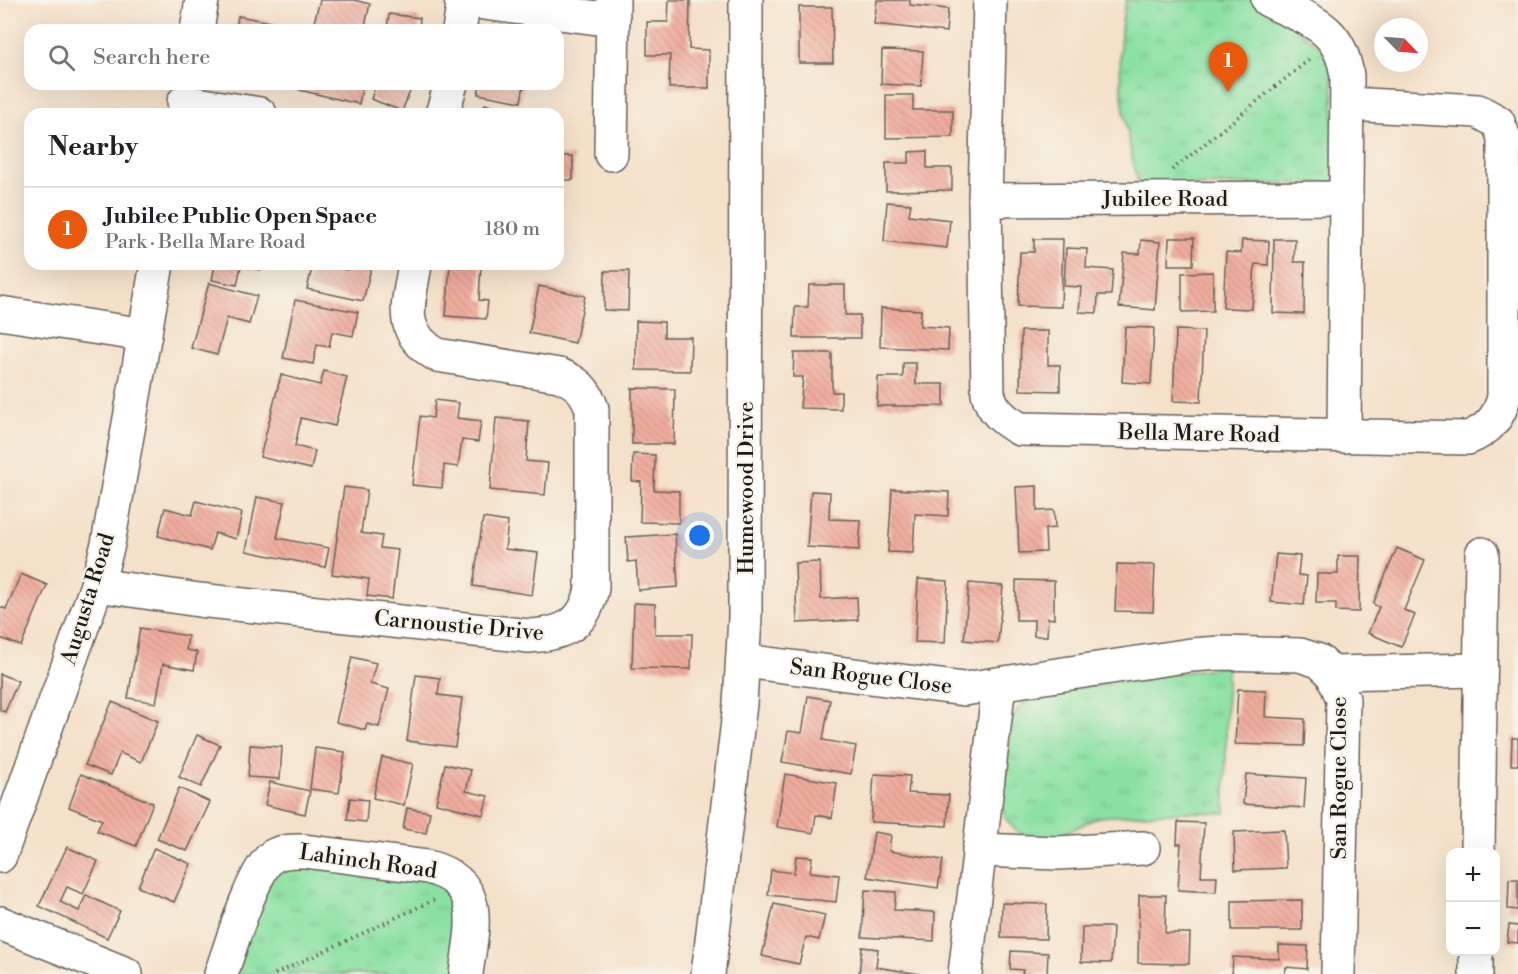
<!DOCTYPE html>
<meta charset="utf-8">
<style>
:root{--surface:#fff;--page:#f2f2f2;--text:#202124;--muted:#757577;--line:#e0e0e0;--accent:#ea580c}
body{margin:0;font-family:"Libre Bodoni",serif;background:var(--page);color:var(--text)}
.controls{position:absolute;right:18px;bottom:18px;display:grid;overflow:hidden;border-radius:12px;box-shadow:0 6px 24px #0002}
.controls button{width:54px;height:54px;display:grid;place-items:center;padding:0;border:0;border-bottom:2px solid var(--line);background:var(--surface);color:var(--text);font:30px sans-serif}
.compass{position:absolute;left:1374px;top:18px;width:54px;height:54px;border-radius:50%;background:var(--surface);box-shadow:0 6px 24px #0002;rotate:115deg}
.you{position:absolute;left:700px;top:536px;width:21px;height:21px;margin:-15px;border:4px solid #fff;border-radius:50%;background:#1a73e8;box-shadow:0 0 0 9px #1a73e833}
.badge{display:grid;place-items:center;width:39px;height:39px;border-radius:50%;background:var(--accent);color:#fff;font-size:20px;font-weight:700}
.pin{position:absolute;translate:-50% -50px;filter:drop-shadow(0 2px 3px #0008)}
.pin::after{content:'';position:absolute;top:32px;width:21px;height:18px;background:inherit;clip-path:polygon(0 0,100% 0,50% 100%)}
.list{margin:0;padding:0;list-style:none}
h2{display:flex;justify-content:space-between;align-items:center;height:78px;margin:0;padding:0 24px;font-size:26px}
h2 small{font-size:20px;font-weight:400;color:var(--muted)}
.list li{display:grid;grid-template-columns:39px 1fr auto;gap:18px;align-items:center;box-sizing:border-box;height:84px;padding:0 24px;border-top:2px solid var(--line)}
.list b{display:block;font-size:22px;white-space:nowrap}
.list p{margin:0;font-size:20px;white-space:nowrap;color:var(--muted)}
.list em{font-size:20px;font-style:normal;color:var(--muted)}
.icon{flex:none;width:33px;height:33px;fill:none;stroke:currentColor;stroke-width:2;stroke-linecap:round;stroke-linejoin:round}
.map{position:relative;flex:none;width:1518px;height:974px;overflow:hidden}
.search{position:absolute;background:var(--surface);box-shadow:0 6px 24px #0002;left:24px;top:24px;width:540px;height:66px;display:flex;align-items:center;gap:15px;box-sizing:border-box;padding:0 21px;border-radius:18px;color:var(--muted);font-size:22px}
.panel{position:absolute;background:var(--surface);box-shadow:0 6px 24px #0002;left:24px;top:108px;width:540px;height:162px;border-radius:18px}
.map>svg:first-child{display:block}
.park{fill:url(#park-tufts);stroke:#547e60;stroke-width:1.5}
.building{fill:url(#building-back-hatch)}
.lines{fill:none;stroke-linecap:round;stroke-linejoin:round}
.minor-casing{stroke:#686159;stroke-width:36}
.path{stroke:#686159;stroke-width:4;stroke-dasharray:1.5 4.5;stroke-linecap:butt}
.minor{stroke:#fff;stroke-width:33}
.labels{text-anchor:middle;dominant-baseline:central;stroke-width:4.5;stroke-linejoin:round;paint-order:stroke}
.street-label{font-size:22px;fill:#1c1c1c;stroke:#f7f3e8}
</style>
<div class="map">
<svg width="1518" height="974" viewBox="0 0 1518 974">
<defs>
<pattern id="park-tufts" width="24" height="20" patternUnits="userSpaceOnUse" patternTransform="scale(1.5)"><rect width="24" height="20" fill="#8be1a3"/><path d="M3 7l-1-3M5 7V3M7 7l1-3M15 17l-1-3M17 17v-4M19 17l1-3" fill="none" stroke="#77c08c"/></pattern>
<pattern id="building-back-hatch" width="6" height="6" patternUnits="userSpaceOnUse" patternTransform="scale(1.5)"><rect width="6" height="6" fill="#f0ad9d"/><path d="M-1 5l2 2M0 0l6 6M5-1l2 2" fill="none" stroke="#cd9487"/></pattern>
</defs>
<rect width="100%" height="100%" fill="#f7f3e8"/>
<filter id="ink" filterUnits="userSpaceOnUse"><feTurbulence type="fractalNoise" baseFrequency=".0167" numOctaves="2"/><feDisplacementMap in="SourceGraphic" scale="12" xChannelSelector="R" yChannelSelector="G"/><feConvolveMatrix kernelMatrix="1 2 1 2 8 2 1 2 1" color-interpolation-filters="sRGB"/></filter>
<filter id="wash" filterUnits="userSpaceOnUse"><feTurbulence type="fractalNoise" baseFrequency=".008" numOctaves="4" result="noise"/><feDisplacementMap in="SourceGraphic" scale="24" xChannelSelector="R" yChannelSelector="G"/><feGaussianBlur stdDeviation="1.35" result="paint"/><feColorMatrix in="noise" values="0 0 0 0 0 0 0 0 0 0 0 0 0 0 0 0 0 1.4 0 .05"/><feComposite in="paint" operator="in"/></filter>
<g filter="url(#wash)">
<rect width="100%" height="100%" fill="#f4e1c9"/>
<!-- park -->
<g class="park">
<path d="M1126,0H1250L1278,14L1332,57L1335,182L1139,187C1125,129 1112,59 1126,0Z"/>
<polygon points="1227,666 1225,813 1182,812 1098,817 1055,838 1034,839 1016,831 1005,818 1001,804 1012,718 1024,702 1041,693"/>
<polygon points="297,864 438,881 459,898 455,974 234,974 273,872"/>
</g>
<g id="blocks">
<!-- building -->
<g class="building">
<polygon points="320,0 354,0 370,4 364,30 331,30 313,26"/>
<polygon points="669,0 690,0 689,49 709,50 709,88 669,88 670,55 647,55 647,22 668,22"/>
<polygon points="877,0 910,0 910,5 948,9 946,32 874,24"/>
<polygon points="799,7 832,7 833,63 799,63"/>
<polygon points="389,14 420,18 419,30 387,30"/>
<polygon points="238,16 271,22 269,30 236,30"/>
<polygon points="882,50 923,51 921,86 881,84"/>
<polygon points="300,84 363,84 359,104 299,90"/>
<polygon points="376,84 413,84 402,111 371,99"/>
<polygon points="480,84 524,84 521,102 478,94"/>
<polygon points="886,95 913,95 913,110 953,110 953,137 886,138"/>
<polygon points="485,104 509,112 508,114 482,114"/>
<polygon points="927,151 927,168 952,168 952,190 886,191 886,163 909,163 909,152"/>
<rect x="558" y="156" width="15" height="24"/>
<polygon points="887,202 911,204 909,215 950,220 947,248 884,241"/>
<polygon points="1169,238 1194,238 1193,265 1168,265"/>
<polygon points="1034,239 1063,239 1061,307 1018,306 1020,252 1034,252"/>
<polygon points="1274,239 1295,239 1294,262 1305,262 1304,314 1273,313"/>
<polygon points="1141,240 1160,242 1155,310 1119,307 1124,253 1140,254"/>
<polygon points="1242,240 1269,241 1268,265 1255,264 1252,309 1223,308 1226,252 1241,253"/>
<polygon points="1066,248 1087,249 1086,268 1113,270 1111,295 1098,295 1097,313 1079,312 1081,287 1064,286"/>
<polygon points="215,264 262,264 261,270 241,266 237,285 212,280"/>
<polygon points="313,264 348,270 349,264 372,264 363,301 307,289"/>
<polygon points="450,264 481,265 479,300 488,301 486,319 446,316"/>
<polygon points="605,271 629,271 628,311 604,310"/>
<polygon points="1213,272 1213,311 1182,312 1182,273"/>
<polygon points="209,283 257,296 249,324 227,318 217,355 191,348"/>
<polygon points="809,285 845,285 845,315 860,315 860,338 794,338 795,307 808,307"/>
<polygon points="539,286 585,296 575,343 529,333"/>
<polygon points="295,300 358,312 353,336 332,332 329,347 317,345 313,364 283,358"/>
<polygon points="881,308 921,310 920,326 949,328 948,350 880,347"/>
<polygon points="636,321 664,322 664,337 691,337 690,371 636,370"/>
<polygon points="1125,327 1154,328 1151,384 1122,382"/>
<polygon points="1176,330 1204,331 1201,402 1173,401"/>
<polygon points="1021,331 1048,331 1048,365 1060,365 1060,391 1020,390"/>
<polygon points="794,353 832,353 832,392 841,392 841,409 800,408 803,377 793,377"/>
<polygon points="903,363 916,363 916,384 944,384 944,406 877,406 878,377 903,377"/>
<polygon points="324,371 347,377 335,426 301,418 295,446 315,451 311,469 260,457 281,375 320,385"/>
<polygon points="632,388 675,389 674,444 632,444"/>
<polygon points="435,400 459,403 457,418 481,421 478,442 462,440 458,467 444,465 442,488 412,485 420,416 433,418"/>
<polygon points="496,418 529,421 526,461 548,463 545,495 490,490"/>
<polygon points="633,454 655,455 654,490 679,491 679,523 640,522 641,482 632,481"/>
<polygon points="1037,486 1037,511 1054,510 1055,528 1045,529 1046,552 1019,553 1016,487"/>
<polygon points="344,487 367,490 361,533 382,536 380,548 398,550 392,599 367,596 369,579 332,574"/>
<polygon points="892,489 949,492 948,516 915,514 913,553 888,552"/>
<polygon points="811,491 830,492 829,519 861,520 859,550 807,547"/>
<polygon points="257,497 285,502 277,538 329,548 325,567 246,551"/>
<polygon points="196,501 242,513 236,539 215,533 210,550 158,536 165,508 192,515"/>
<polygon points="483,518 508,522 505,549 538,553 532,595 473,586"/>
<polygon points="675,534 678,587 638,590 636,561 628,562 626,537"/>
<polygon points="1397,548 1425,560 1404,610 1415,615 1401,647 1368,633 1379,607 1373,604"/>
<polygon points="1276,554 1300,556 1298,575 1307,576 1304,605 1271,602"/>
<polygon points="1338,556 1360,556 1359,612 1336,611 1336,603 1316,603 1317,574 1338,574"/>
<polygon points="820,562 821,599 857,597 858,620 797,623 795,563"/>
<polygon points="1117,564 1155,565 1153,612 1115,611"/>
<polygon points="21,574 47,585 21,646 0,638 0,607 6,609"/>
<polygon points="918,579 948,581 945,643 915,642"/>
<polygon points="1016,580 1054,581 1054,619 1048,618 1047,636 1034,636 1034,620 1016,620"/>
<polygon points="969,583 1003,586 998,643 964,640"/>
<polygon points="634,603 655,604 655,634 692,634 691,669 632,668"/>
<polygon points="140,628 188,636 186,650 197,652 194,670 163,664 156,703 128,698"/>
<polygon points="352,657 376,663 370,684 389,689 379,727 367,724 365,730 336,722"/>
<polygon points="0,674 18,681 5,712 0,710"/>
<polygon points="416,675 440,678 438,695 462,698 455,747 407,741"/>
<polygon points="1238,689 1266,690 1265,717 1305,719 1304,746 1235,744"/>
<polygon points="808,696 830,700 823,740 856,746 851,774 782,762 788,731 802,733"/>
<polygon points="112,702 158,721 141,762 120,753 111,775 85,765"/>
<polygon points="197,735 220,745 201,787 179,777"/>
<polygon points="1512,738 1518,738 1518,765 1511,765"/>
<polygon points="250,745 282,747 280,779 248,777"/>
<polygon points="315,748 345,752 339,793 310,789"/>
<polygon points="382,757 413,764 404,805 373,798"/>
<polygon points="445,764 471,770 466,791 488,796 483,815 436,803"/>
<polygon points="81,774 153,803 136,846 97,831 102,820 69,807"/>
<polygon points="785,774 837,783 832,818 816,815 813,833 777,827"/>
<polygon points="874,774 910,776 908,793 949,795 947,826 871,822"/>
<polygon points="1246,774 1306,778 1304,808 1243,804"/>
<polygon points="270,782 310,791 305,814 265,805"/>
<polygon points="179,788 210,802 187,851 157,839"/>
<polygon points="350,798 368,800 366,822 347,820"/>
<polygon points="407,808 430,812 426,833 403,829"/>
<polygon points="1178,822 1204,823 1201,876 1217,876 1216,892 1178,890 1181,844 1177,844"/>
<polygon points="1284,830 1286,868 1235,870 1234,832"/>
<polygon points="874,832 891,835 889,851 943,860 938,888 867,877"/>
<polygon points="67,847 98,861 83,894 67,887 60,902 79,911 86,895 120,911 107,938 39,906"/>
<polygon points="154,848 191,864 174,902 138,887"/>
<polygon points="796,856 812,857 810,872 839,875 836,902 768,895 771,870 794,873"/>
<polygon points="1509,879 1518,879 1518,910 1508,909"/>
<polygon points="865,890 896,892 894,910 935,912 934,941 862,937"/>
<polygon points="1139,895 1166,895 1165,933 1190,933 1189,964 1138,963"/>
<polygon points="1302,900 1302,930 1232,930 1232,901"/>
<polygon points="1002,903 1047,904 1046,939 1001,938"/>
<polygon points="774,904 825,915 819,940 806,937 799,964 762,956"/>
<polygon points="1509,925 1518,926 1518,943 1507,942"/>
<polygon points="1082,927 1113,927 1111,963 1081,962"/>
<polygon points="1279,945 1308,946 1307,969 1286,967 1285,974 1232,974 1233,957 1279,959"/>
<polygon points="862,947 878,949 876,967 920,974 859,974"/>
<polygon points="1011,951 1048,953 1047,974 1022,974 1023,970 1010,969"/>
</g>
</g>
</g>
<g filter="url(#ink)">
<use href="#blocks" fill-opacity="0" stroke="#686159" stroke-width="1.5"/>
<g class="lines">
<!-- minor casing -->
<g class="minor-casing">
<g id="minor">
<polyline points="461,0 613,20"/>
<path d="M990,0L985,200L988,393C992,411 1005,421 1020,429L1468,438C1488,430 1499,418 1504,397V138L1498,122L1478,111L1347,104"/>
<path d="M1268,0C1309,21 1340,25 1347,76L1344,436"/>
<polyline points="197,30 202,0"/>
<polyline points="459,30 464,1"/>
<polyline points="184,102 260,114"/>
<polyline points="442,114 451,84"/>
<polyline points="611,154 613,0"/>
<polyline points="985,200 1346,198"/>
<polyline points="0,313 145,335"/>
<path d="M97,585L199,600L529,636C564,634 585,625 592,588V409C586,390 577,382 559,375L437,355C396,331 409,304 415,264"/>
<polyline points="744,661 964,689 1191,655 1221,653 1300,655 1319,661 1332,673 1343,699 1338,974"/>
<polyline points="1332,673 1480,670"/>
<polyline points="979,850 1058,853 1143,848"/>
<polyline points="1478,852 1482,554"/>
<polyline points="0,856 97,585 108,544 157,264"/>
<polyline points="0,923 126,974"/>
<path d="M221,974C230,949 253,869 273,856C283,850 293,851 304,851L428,867C487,883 472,926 466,974"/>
<polyline points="708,974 740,704 745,618 746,0"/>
<polyline points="965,974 999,684"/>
<polyline points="1476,974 1476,952"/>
</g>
</g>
<!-- path -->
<g class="path">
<polyline points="1172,170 1311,58"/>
<polyline points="275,974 434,900"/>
</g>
<!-- minor -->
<use href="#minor" class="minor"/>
</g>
</g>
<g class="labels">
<!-- street labels -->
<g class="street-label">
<text x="1165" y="199">Jubilee Road</text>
<text transform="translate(1199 434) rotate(1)">Bella Mare Road</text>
<text transform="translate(746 488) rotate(-90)">Humewood Drive</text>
<text transform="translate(88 599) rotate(-73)">Augusta Road</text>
<text transform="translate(459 626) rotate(5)">Carnoustie Drive</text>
<text transform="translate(871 677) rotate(7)">San Rogue Close</text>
<text transform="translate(1339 778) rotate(-90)">San Rogue Close</text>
<text transform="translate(368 862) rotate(8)">Lahinch Road</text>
</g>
</g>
</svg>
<div class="controls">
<button>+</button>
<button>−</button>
</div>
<svg class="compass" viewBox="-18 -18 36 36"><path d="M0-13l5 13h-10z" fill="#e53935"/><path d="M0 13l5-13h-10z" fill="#757577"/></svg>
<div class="you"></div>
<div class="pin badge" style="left:1228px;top:92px">1</div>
<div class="search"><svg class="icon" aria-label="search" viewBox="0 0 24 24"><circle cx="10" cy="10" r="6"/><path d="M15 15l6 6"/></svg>Search here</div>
<section class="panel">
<h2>Nearby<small></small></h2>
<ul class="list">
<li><span class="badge">1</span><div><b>Jubilee Public Open Space</b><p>Park · Bella Mare Road</p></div><em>180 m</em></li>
</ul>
</section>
</div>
